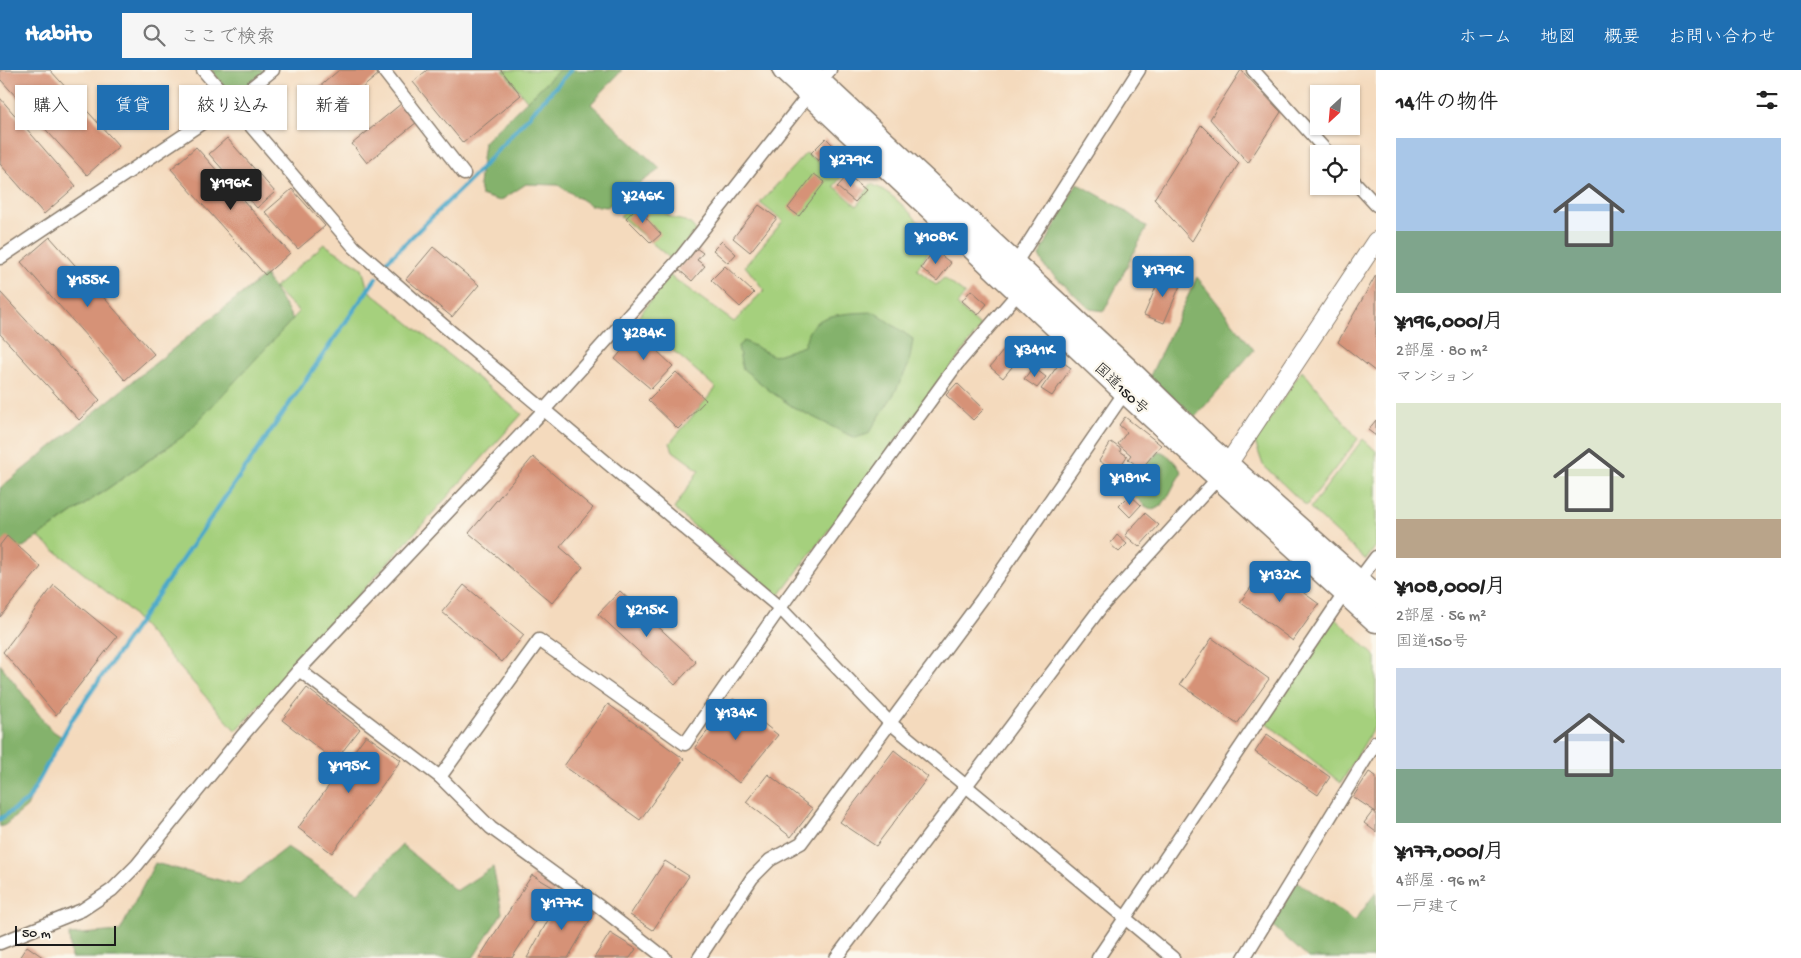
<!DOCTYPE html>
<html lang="ja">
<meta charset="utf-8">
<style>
:root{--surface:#fff;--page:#f6f6f6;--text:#222;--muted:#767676;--accent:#1f6fb2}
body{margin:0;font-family:"Gochi Hand","Klee One",sans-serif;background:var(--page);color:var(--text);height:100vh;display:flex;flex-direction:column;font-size:19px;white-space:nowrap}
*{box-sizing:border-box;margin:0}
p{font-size:16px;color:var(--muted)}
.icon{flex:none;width:28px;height:28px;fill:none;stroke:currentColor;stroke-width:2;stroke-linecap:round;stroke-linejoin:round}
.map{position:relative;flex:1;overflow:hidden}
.sheet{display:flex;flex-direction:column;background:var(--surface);width:425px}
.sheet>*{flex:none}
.banner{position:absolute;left:15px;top:15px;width:475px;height:45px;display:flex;gap:10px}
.needle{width:32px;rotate:206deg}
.tools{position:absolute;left:1310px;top:15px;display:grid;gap:10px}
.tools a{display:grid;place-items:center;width:50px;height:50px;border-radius:0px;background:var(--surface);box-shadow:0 1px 4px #0004;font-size:25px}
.scale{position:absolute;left:15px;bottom:12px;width:101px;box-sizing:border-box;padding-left:5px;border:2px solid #1c1c1c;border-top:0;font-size:14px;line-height:18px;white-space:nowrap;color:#1c1c1c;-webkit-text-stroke:4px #fbf7ec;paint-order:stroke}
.price{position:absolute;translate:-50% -42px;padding:0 11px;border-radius:5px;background:var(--accent);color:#fff;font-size:16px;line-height:32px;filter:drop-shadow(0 1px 2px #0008)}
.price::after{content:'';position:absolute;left:50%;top:30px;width:15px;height:11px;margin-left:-8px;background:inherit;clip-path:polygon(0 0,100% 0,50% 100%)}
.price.current{background:#222;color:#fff}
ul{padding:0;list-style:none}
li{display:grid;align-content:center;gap:10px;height:265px;padding:0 20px}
li span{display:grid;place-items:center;height:155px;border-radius:0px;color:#555}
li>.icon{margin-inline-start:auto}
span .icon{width:90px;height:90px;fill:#fffc;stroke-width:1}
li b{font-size:21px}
h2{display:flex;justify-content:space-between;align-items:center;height:60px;padding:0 20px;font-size:21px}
.pill{padding:0 18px;border-radius:0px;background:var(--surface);box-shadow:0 1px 4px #0004;font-size:18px;line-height:45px}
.pill.current{background:var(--accent);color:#fff}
header{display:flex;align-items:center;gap:30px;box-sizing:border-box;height:70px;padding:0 25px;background:var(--accent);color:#fff}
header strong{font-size:24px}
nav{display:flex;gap:28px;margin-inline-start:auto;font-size:18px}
.search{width:350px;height:45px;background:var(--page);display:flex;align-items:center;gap:12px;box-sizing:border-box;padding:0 18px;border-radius:0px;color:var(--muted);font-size:19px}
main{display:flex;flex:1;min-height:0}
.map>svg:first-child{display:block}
.green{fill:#a5d07d;stroke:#60764c}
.forest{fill:#84b26c;stroke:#506744}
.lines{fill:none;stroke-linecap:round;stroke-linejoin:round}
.stream{stroke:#4aa8c9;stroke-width:4.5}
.building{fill:#d69277}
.street-casing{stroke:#887b6c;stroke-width:15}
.secondary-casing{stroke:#887b6c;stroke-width:20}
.highway-casing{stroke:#887b6c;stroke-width:25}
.street{stroke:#fff;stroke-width:12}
.secondary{stroke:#fff;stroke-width:18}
.highway{stroke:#fff;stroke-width:22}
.labels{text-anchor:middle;stroke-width:4.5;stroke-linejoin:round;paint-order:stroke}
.street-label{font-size:15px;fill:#1c1c1c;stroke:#fbf7ec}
</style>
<header>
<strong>Habito</strong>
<div class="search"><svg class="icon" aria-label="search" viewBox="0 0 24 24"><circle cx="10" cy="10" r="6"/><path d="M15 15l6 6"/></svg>ここで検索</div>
<nav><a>ホーム</a><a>地図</a><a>概要</a><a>お問い合わせ</a></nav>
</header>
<main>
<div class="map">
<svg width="1376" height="888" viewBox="0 0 1376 888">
<rect width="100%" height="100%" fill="#fbf7ec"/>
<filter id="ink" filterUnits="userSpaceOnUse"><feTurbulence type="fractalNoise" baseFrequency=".02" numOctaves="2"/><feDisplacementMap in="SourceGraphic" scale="10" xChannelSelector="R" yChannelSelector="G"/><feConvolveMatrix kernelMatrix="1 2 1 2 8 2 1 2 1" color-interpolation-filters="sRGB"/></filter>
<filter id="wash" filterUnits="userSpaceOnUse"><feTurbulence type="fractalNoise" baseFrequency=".0096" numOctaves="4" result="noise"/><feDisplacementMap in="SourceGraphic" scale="20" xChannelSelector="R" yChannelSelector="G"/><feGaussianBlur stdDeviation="1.12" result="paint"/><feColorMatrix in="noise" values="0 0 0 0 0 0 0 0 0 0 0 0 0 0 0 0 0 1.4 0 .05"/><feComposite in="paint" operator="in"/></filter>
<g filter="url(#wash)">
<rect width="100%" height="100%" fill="#f4dabd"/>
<g class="green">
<polygon points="503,0 559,0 529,33"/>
<path d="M836,77L853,93L834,116L857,136L871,114C897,124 917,151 936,171L917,199L936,215L944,208L965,224L957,235L981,257L778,527L674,439L699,400L673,381L670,373L716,318L637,249L669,205L734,252L764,220L745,196L783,151L760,133L806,83L821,94Z"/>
<path d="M640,126C652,128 659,140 669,146C681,153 688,147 696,161L671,189L620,146Z"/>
<polygon points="324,174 362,198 368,220 522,344 236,661 128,539 38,467 172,374 299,242 274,218"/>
<polygon points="1302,300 1358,369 1306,436 1263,395 1255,372"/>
<polygon points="1363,369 1376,381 1376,476 1366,490 1310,438"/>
<polygon points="1331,544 1376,587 1376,654 1341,713 1264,651"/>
</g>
<g class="forest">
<polygon points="210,0 267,0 233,26"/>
<polygon points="559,0 622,0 591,34 660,99 607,137 590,135 558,115 526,114 500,131 481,125 479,115 484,72"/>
<polygon points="1077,113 1121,138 1147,157 1104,241 1090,239 1045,197 1039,186"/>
<polygon points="265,205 293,249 185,365 0,493 0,418"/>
<polygon points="1197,207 1254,280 1195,347 1149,308"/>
<path d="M874,242L913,269L909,294L894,324L868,364L855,368L793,337L770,321L742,298L738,276L744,271L774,286L804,276C806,271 807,263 811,258C821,242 858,243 874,242Z"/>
<path d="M1159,381C1168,383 1178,395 1182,403C1171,415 1169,435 1153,440L1145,436L1128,421V416Z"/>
<polygon points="0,594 50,659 62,667 43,701 27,737 5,755 0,757"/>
<polygon points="402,775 456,821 493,797 502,843 473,888 71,888 69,865 120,861 155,793 238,815 287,777 358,823"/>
<polygon points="1297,812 1355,851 1376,822 1376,888 1308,888 1272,855"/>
</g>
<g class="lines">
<g class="stream">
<polyline points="385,193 472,108 571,0"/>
<polyline points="0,749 28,730 71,651 376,208"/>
</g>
</g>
<g id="blocks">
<g class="building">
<polygon points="0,0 50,0 119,76 87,105 0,9"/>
<polygon points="339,0 377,0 380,3 330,45 311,24"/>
<polygon points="427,0 501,0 521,25 463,73 413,12"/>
<polygon points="1241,0 1281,42 1248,93 1210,49"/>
<polygon points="0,28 76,116 44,144 0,94"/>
<polygon points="402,33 417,52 367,93 352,74"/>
<polygon points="1201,55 1239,93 1192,171 1154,129"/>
<polygon points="227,68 275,122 257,138 209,84"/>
<polygon points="826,68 833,75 818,91 811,83"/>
<polygon points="196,77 290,183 265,205 171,99"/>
<polygon points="814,104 825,112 799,146 788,138"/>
<polygon points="848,105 866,120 855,132 837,117"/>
<polygon points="656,117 665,126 656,136 647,127"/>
<polygon points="292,119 325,156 298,179 265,142"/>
<polygon points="759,135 777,148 750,182 733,168"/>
<polygon points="638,136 648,145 646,148 661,164 651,173 626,148"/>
<polygon points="50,167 154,284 125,310 21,192"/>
<polygon points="722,171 736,184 728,193 713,180"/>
<polygon points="433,177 479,215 452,247 406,209"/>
<polygon points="696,178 703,183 697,190 705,196 692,211 678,199"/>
<polygon points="934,180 951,193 937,211 921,198"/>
<polygon points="725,196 754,223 740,237 711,210"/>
<polygon points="1162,203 1182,211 1164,253 1144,245"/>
<polygon points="1376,205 1376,302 1338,272"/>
<polygon points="971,220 987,234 978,245 962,231"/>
<polygon points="0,222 100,330 79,350 0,264"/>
<polygon points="637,262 673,296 651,319 615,289"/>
<polygon points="1007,276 1020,287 1003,308 990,297"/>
<polygon points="1061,291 1071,298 1052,326 1041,319"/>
<polygon points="1033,297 1046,307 1037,318 1024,309"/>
<polygon points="676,302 706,330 678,359 648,330"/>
<polygon points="957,313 984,339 973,350 946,325"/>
<polygon points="1125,347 1161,375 1138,403 1132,398 1135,394 1128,389 1131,385 1118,374 1127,362 1119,355"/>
<polygon points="1376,350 1376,366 1368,360"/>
<polygon points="1111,372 1121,379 1120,381 1127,386 1117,402 1099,391"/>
<polygon points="533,387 593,438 560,477 583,497 552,533 469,463"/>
<polygon points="1130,425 1141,435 1130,447 1119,436"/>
<polygon points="1145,443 1159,455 1139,477 1125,465"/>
<polygon points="1117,465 1127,474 1119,482 1110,474"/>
<polygon points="7,466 41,497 0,547 0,475"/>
<polygon points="1267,496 1319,534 1293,571 1240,532"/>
<polygon points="54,515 117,567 56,645 3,582"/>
<polygon points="464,515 524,565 502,592 442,542"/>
<polygon points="620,521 696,592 675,615 598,544"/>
<polygon points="1212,568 1269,609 1237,654 1180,614"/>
<polygon points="307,618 360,659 335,691 282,650"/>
<polygon points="733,629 778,665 739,713 695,677"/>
<polygon points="608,634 684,689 640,750 564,696"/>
<polygon points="1267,664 1330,707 1318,725 1255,682"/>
<polygon points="366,665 401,690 332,783 298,758"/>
<polygon points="894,680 928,707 876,776 840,752"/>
<polygon points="1369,702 1376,706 1376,742 1353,727"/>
<polygon points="768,704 813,739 791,767 746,732"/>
<polygon points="1373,741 1376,743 1376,762 1364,753"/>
<polygon points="665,791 689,806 653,860 630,845"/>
<polygon points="532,805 556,819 512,888 479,888"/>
<polygon points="562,825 594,843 568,888 527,888"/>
<polygon points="610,863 636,879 630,888 594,888"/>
<polygon points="27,876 44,888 19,888"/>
</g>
</g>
</g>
<g filter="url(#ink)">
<use href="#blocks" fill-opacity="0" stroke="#887b6c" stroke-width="1"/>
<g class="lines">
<defs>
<g id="street">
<polyline points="203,0 354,177 443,255 780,538 889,652 1173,888"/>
<polyline points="383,0 464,104"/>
<polyline points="1253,0 1329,84"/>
<polyline points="820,12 830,0"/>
<polyline points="1351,108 1376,135"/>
<polyline points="0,188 232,33 273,0"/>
<polyline points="1015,194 1139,0"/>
<polyline points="1358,511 1376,487"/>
<polyline points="299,600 440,707 491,758 596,834 665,888"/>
<polyline points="440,707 539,570 685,674 780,538 957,294 1019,222"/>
<polyline points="0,873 82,840 112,820 137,795 242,666 299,600 544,340 682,186 809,24"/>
<polyline points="699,888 752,808 770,790 801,773 982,529 1125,322"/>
<polyline points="836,888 1102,536 1218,408"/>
<polyline points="1098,888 1344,524"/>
<polyline points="1244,888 1376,672"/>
</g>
<polyline id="secondary" points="1222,403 1376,171"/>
<g id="highway">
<polyline points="784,0 1125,322 1376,551"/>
<polyline points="807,0 1136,307 1209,378 1376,527"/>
</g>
</defs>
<use href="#street" class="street-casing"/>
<use href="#secondary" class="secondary-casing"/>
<use href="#highway" class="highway-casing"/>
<use href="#street" class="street"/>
<use href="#secondary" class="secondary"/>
<use href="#highway" class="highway"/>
</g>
</g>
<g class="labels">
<g class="street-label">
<text transform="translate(1122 318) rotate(43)" y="5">国道150号</text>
</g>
</g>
</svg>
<div class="tools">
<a><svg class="needle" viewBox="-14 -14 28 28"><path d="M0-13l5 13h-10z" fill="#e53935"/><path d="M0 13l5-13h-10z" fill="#767676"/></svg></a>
<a><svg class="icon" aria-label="locate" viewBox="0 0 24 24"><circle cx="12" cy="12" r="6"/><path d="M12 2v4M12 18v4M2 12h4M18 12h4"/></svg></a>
</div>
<div class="scale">50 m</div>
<b class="price" style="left:851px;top:118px">¥279K</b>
<b class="price current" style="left:231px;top:141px">¥196K</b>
<b class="price" style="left:643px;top:154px">¥246K</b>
<b class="price" style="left:936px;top:195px">¥108K</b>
<b class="price" style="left:1163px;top:228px">¥179K</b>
<b class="price" style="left:88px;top:238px">¥155K</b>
<b class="price" style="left:644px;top:291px">¥284K</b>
<b class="price" style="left:1035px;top:308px">¥341K</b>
<b class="price" style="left:1130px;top:436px">¥181K</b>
<b class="price" style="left:1280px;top:533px">¥132K</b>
<b class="price" style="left:647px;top:568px">¥215K</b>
<b class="price" style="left:736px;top:671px">¥134K</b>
<b class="price" style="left:349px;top:724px">¥195K</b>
<b class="price" style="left:562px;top:861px">¥177K</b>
<div class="banner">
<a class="pill">購入</a>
<a class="pill current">賃貸</a>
<a class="pill">絞り込み</a>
<a class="pill">新着</a>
</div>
</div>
<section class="sheet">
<h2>14件の物件<svg class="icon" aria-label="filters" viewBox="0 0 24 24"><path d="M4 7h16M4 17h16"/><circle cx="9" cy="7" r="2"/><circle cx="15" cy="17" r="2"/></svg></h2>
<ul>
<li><span style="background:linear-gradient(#a9c7e8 60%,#7fa58c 0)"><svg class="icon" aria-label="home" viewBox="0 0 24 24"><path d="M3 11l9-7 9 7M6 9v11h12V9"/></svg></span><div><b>¥196,000/月</b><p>2部屋 · 80 m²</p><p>マンション</p></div></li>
<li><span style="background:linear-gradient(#dfe7d0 75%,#b9a48a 0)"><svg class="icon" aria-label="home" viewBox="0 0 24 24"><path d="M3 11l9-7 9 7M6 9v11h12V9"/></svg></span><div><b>¥108,000/月</b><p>2部屋 · 56 m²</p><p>国道150号</p></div></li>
<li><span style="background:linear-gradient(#c9d6e8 65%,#7fa58c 0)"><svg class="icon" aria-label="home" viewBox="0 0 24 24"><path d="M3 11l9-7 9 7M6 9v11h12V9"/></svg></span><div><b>¥177,000/月</b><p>4部屋 · 96 m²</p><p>一戸建て</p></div></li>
</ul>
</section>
</main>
